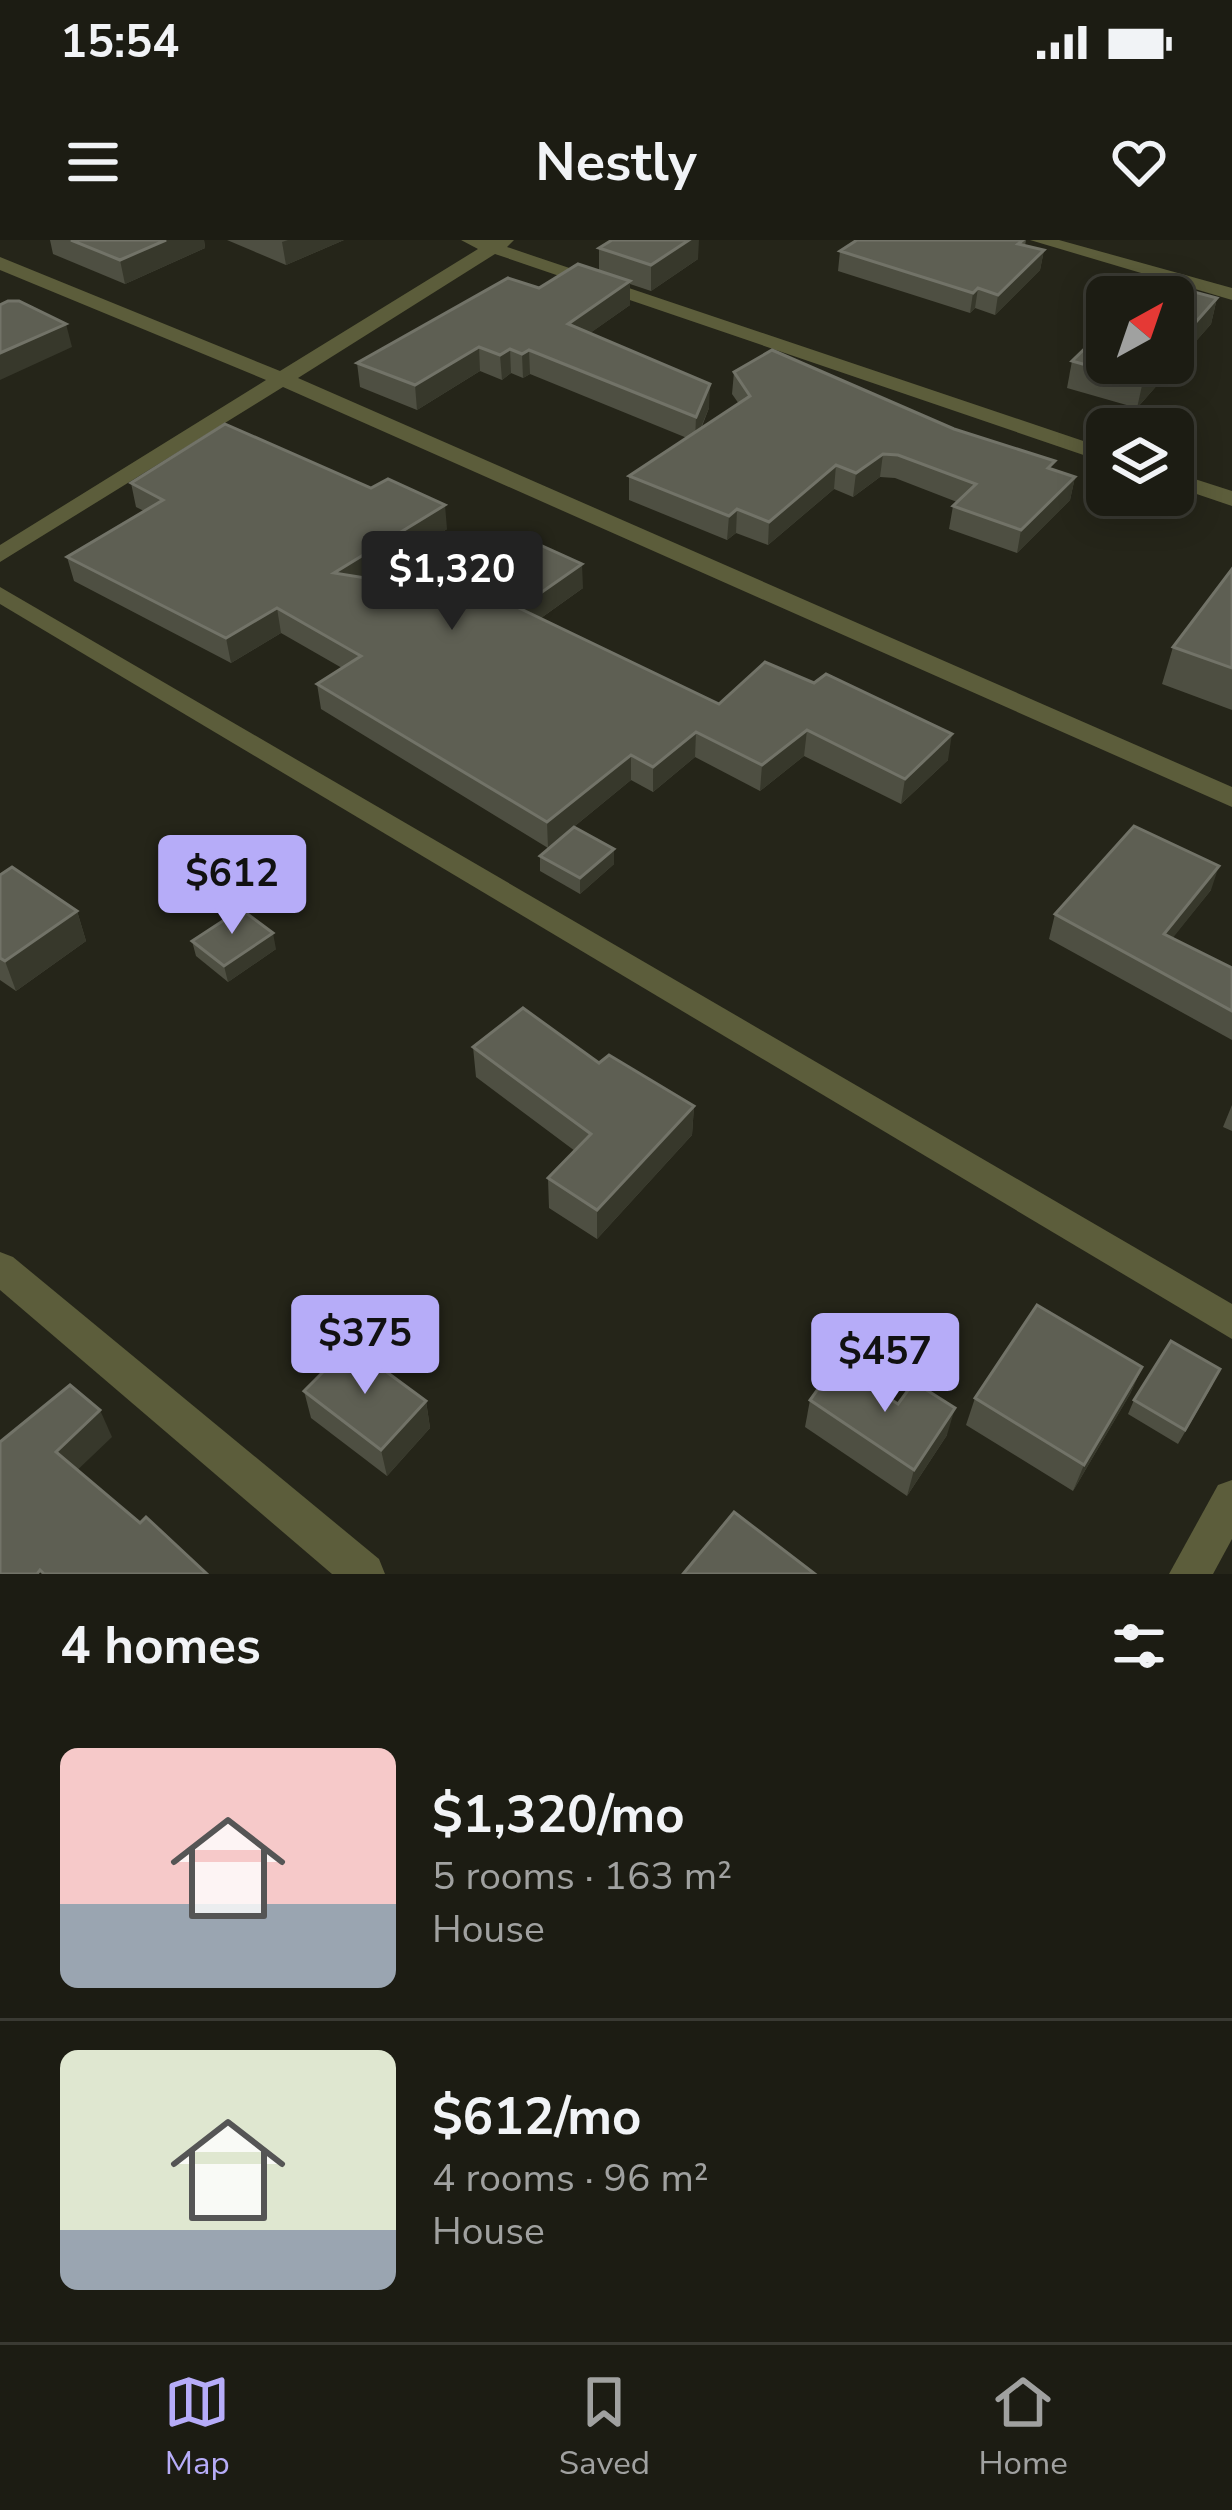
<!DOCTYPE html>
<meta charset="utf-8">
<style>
:root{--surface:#1c1c13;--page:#25251c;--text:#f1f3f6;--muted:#a0a1a0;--line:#3a3a33;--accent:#b6acf8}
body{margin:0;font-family:"Nunito Sans",sans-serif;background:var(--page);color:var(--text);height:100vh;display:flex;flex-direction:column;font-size:45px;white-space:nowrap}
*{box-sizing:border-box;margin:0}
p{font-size:39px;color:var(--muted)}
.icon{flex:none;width:66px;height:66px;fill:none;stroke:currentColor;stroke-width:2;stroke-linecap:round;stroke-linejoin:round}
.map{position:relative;height:1334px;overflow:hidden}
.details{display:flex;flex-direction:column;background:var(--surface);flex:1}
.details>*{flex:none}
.needle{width:78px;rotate:40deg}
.tools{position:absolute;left:1086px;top:36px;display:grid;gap:24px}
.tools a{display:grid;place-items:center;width:108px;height:108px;border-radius:18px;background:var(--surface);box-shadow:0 6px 30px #0003,0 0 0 3px var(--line);font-size:60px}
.price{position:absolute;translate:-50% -102px;padding:0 27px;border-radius:12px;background:var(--accent);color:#111;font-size:39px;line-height:78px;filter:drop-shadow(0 3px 6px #0008)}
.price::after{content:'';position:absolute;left:50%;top:72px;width:36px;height:27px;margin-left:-18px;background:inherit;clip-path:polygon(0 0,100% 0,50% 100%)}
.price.selected{background:#222;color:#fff}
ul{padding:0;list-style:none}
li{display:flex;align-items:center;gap:36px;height:300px;padding:0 60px}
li+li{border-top:3px solid var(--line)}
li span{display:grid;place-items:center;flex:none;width:336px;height:240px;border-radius:18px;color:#555}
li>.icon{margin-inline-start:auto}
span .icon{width:144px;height:144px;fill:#fffc;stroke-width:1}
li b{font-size:51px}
h2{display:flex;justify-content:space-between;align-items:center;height:144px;padding:0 60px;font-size:51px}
.status{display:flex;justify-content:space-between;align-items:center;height:84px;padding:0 60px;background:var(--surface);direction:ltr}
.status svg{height:33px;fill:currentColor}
header{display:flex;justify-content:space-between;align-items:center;height:156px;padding:0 60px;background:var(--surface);font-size:54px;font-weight:700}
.tabs{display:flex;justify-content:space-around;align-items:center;height:168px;border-top:3px solid var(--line);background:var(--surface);font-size:33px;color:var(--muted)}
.tabs a{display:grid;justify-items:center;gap:6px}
.tabs .selected{color:var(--accent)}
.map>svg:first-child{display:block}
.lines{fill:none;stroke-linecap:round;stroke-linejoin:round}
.minor{fill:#5c5d3b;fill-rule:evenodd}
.wall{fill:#4e4f42}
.shaded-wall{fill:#37382b}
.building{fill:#5e5f53;stroke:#727368;stroke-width:3}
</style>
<div class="status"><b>15:54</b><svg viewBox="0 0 49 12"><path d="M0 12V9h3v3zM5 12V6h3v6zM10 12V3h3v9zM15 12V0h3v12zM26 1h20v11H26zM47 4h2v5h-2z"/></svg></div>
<header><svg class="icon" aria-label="menu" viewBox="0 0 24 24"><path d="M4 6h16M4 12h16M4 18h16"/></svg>Nestly<svg class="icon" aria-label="heart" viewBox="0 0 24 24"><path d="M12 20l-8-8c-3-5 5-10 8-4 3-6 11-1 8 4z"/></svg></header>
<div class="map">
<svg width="1232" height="1334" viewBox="0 0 1232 1334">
<rect width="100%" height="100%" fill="#252519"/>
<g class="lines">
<g class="minor">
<polygon points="461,0 514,0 507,7 1107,209 1107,223 495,14 298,138 1232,547 1232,567 283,147 0,322 0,305 266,140 0,30 0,17 280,131 478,9"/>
<polygon points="1030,0 1059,0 1232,48 1232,60"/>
<polygon points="1173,232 1232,251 1232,266 1173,246"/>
<polygon points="0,347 1232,1064 1232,1099 0,364"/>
<polygon points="0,1012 13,1017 379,1319 385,1334 332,1334 0,1050"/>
<polygon points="1232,1240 1232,1299 1213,1334 1169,1334 1218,1245"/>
</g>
</g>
<g class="wall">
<polygon points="50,0 204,0 205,8 125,44 53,14"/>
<polygon points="227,0 344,0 286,25"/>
<polygon points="1026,0 1025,6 1044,10 1040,30 995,75 975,68 970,73 838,31 840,11"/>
<polygon points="599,8 698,19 651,51 630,44 630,65 590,93 709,168 701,189 739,164 732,154 734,132 954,189 1053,230 1075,237 1070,260 1017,313 949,289 953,266 957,262 895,238 880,237 853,257 834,249 768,305 736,293 727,300 629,260 629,236 687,198 530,134 523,138 511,133 502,140 480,131 417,170 360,147 357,123 539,48 599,31"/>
<polygon points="1217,58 1211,84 1137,168 1067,148 1072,121"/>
<polygon points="131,243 447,289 368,339 453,352 583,348 541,378 719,464 948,520 901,564 804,516 760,551 695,517 653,552 631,540 548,608 321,469 317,444 342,428 281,393 231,423 74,341 67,317 144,271 136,267"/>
<polygon points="1232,329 1232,470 1162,444 1173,407"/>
<polygon points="540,616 614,624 580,654 540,631"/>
<polygon points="0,635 77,671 86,701 16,751 0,740"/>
<polygon points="1211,650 1172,698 1232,728 1232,800 1049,699 1055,674"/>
<polygon points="192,701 276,709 228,742 196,716"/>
<polygon points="473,807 599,823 694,866 692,895 597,999 549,968 548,938 575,911 476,837"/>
<polygon points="1232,865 1232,891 1223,887"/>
<polygon points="1142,1127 1130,1154 1073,1251 966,1185 975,1158"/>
<polygon points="1213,1144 1178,1204 1128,1174 1134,1160"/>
<polygon points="304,1151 426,1161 430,1188 387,1236 311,1178"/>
<polygon points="810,1160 947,1195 907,1256 805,1187"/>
</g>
<g class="shaded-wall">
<polygon points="166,0 204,0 205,8 125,44 120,20"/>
<polygon points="288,0 344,0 286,25 282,2"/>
<polygon points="689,0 699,0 698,19 651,51 651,25"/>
<polygon points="1044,10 1040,30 995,75 998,55"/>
<polygon points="630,41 630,65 569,108 568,84"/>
<polygon points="978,48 975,68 970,73 973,53"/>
<polygon points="1217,58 1211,84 1137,168 1143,141 1159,123 1173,123 1173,108"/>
<polygon points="66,84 72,107 0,140 0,113"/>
<polygon points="479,107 480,131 417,170 415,145"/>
<polygon points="510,109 511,133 502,140 500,115"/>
<polygon points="529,110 530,134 523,138 522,114"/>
<polygon points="710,144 709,168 695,201 696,177"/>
<polygon points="883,214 880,237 853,257 856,233"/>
<polygon points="836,225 834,249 768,305 769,282"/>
<polygon points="1075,237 1070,260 1017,313 1021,290"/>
<polygon points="445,265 447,289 338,358 334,333"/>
<polygon points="737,269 736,293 727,300 729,276"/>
<polygon points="582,324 583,348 520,393 519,368"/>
<polygon points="277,368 281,393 231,423 226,398"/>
<polygon points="807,490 804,516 760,551 762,525"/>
<polygon points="696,492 695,517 653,552 653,527"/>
<polygon points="952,494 948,520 901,564 905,539"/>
<polygon points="631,515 631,540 548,608 547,582"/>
<polygon points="614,609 614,624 580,654 580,638"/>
<polygon points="1219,626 1211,650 1156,719 1164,694"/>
<polygon points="77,671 86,701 16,751 5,721"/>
<polygon points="273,693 276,709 228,742 224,726"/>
<polygon points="694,866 692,895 597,999 597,970"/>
<polygon points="1142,1127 1130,1154 1073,1251 1084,1225"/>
<polygon points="426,1161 430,1188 387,1236 381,1210"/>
<polygon points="955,1168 947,1195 907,1256 914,1230"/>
<polygon points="100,1170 112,1197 69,1238 56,1212"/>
</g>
<g class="building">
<polygon points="71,0 166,0 120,20"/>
<polygon points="612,0 689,0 651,25 599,8"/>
<polygon points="857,0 1023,0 1018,4 1044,10 998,55 978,48 973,53 840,11"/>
<polygon points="578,24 630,41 568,84 710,144 696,177 529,110 522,114 510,109 500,115 479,107 415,145 357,123 508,38 539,48"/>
<polygon points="1153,41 1217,58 1173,108 1173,57 1137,57"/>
<polygon points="8,61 19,61 66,84 0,113 0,65"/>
<polygon points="1107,87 1107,123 1159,123 1143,141 1072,121"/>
<polygon points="772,110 954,189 1055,221 1048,228 1075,237 1021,290 953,266 976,244 898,215 883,214 856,233 836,225 769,282 737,269 729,276 629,236 750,156 734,132"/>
<polygon points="225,184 371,248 388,239 445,265 334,333 453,352 531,301 582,324 519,368 719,464 765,422 814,443 826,434 952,494 905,539 807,490 762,525 696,492 653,527 631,515 547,582 317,444 361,416 277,368 226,398 67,317 163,260 131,243"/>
<polygon points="1232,329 1232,428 1173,407"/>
<polygon points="1134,586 1219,626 1164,694 1232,728 1232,771 1055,674"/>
<polygon points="574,587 614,609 580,638 540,616"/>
<polygon points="12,627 77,671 5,721 0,718 0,635"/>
<polygon points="241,669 273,693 224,726 192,701"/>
<polygon points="523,768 599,823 609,815 694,866 597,970 548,938 591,894 473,807"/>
<polygon points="1037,1065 1142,1127 1084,1225 975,1158"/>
<polygon points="1171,1101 1220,1129 1185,1190 1134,1160"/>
<polygon points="350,1105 426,1161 381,1210 304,1151"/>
<polygon points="836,1124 898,1164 914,1142 955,1168 914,1230 810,1160"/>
<polygon points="70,1145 100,1170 56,1212 140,1283 146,1277 207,1334 44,1334 40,1330 37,1334 0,1334 0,1202"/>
<polygon points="734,1272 815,1334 683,1334"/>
</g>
</svg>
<div class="tools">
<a><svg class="needle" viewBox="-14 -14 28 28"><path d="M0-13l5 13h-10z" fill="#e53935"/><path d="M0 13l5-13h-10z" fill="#a0a1a0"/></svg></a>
<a><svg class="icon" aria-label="layers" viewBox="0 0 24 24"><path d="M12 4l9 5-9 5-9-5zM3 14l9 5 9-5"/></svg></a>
</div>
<b class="price selected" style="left:452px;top:393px">$1,320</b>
<b class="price" style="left:232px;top:697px">$612</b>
<b class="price" style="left:365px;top:1157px">$375</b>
<b class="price" style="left:885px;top:1175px">$457</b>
</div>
<section class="details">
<h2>4 homes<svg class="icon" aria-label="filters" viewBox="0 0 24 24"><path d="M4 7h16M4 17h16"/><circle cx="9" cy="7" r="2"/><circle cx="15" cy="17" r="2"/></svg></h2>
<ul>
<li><span style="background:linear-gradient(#f6c9c9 65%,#9aa5b1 0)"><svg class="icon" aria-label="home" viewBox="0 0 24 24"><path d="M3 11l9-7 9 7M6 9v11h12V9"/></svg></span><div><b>$1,320/mo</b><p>5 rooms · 163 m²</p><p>House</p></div></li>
<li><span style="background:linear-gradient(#dfe7d0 75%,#9aa5b1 0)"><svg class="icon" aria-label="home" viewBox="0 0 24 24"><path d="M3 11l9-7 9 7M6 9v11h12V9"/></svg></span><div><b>$612/mo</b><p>4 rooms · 96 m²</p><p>House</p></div></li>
</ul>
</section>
<nav class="tabs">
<a class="selected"><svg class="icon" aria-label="map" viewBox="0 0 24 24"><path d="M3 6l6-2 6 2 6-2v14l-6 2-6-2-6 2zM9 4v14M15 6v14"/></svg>Map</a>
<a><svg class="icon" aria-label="saved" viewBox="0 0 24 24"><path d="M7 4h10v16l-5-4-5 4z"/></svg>Saved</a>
<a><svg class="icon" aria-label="home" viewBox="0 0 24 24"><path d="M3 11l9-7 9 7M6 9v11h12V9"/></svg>Home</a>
</nav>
